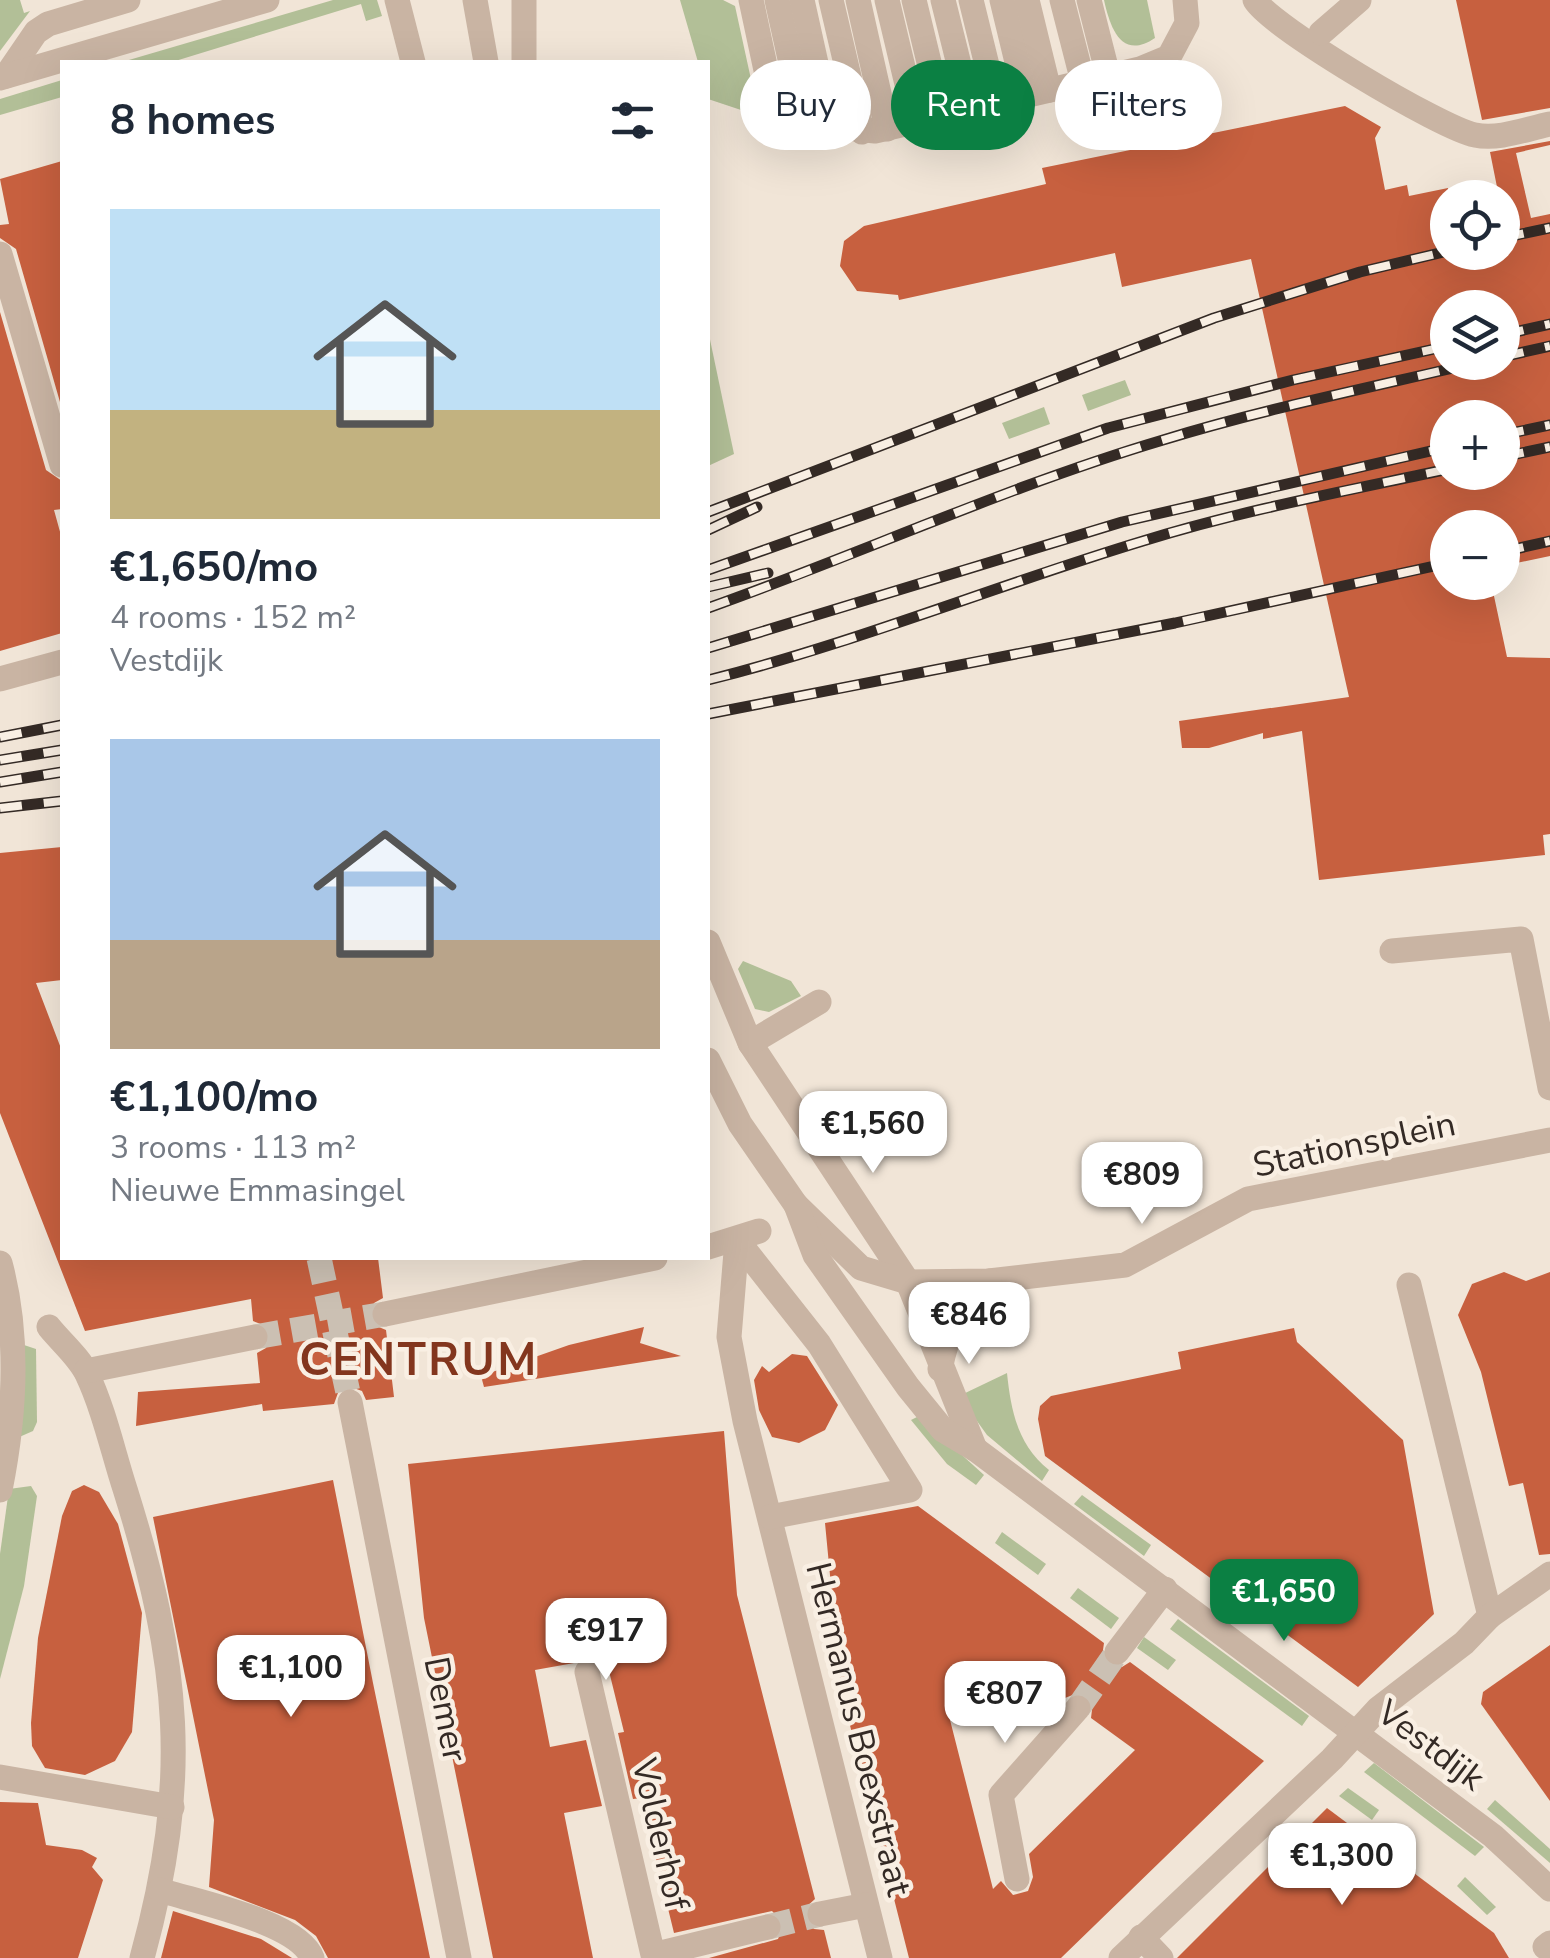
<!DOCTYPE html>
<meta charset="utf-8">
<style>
:root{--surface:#fff;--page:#f2f2f3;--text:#1f2937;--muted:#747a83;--accent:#0b8043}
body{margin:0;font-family:"Nunito Sans",sans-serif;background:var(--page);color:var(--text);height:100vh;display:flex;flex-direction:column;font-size:38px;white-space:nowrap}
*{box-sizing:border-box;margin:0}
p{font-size:32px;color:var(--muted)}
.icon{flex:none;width:55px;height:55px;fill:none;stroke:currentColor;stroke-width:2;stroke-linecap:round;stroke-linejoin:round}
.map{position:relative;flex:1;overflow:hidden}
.details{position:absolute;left:60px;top:60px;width:650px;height:1200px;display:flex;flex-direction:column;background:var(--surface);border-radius:0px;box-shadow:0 10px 40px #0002}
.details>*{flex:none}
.banner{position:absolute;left:740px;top:60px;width:660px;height:90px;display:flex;gap:20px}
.buttons{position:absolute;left:1430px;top:180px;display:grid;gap:20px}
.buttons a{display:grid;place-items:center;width:90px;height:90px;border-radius:50%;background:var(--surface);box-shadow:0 10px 40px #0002;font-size:50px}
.price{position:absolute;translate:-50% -85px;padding:0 22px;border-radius:20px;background:#fff;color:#222;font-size:32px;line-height:65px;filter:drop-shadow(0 2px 5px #0008)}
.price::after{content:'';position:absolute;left:50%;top:60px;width:30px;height:22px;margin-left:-15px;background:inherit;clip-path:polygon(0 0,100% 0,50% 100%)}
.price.current{background:var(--accent);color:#fff}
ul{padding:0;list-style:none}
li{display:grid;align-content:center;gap:20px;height:530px;padding:0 50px}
li span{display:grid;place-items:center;height:310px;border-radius:0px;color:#555}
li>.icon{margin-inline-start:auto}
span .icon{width:180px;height:180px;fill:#fffc;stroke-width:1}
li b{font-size:42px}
h2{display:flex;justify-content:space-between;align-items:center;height:120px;padding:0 50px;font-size:42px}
.chip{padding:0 35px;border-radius:45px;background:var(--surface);box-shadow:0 10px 40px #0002;font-size:35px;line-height:90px}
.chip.current{background:var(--accent);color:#fff}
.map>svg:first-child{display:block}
.green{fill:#b2bf97}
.building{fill:#c7603f;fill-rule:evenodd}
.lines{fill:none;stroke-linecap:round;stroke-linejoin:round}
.minor-tunnel{stroke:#cbc0b3;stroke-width:25;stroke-dasharray:25 12;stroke-linecap:butt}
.minor{stroke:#c9b4a3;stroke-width:25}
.rail-casing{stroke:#342a25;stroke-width:11}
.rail{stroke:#f9efe3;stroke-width:8;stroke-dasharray:22;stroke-linecap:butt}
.labels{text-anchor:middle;stroke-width:9;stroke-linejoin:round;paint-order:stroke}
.street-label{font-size:35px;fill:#342a25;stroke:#f9efe3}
.district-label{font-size:45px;font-weight:bold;letter-spacing:2.5px;fill:#83361e;stroke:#f9efe3}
</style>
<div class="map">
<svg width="1550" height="1958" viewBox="0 0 1550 1958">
<rect width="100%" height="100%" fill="#f1e5d7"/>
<g class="green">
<polygon points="0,0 20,0 24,13 30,11 0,51"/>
<polygon points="333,0 377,0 382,16 366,21 361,4 172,62 122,62"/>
<polygon points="680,0 723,0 735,6 759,116 708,99 708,62 698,62"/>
<path d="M1104,0H1147L1155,38C1121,61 1110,27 1104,0Z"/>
<polygon points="62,80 62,97 0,115 0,99"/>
<polygon points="708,330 734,454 708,466"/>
<polygon points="1125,380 1131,395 1088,411 1082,395"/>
<polygon points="1044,407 1050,424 1009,439 1002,423"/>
<polygon points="743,961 791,981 801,996 769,1012 755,1009 738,969"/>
<polygon points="24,1345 36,1349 37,1422 33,1431 17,1438"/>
<path d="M1007,1373C1011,1411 1018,1446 1049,1470L1042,1481L987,1435L959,1396Z"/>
<polygon points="919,1416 984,1475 976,1485 947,1464 911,1420"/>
<polygon points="31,1486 37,1496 24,1586 0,1679 0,1554 9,1489"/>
<polygon points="1082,1495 1151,1545 1144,1556 1074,1504"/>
<polygon points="1002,1532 1046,1564 1038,1575 995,1543"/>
<polygon points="1078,1588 1119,1618 1111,1629 1070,1598"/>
<polygon points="1178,1619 1309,1716 1302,1726 1170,1629"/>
<polygon points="1144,1637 1176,1660 1168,1670 1137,1648"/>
<polygon points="1374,1763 1484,1847 1475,1856 1364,1772"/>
<polygon points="1348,1788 1379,1810 1372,1820 1339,1796"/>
<polygon points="1495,1800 1550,1849 1550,1863 1487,1809"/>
<polygon points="1465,1877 1496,1907 1487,1915 1457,1886"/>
</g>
<g class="building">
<polygon points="1456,0 1550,0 1550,108 1482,120"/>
<path d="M1345,106L1381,127L1375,138L1385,190L1407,185L1409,196L1448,188V252H1502V191L1498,192L1490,152L1550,141V145L1516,153L1531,218L1550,214V556L1502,566V528H1448V582H1491L1507,657L1550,658V834L1543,835L1545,855L1319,880L1302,731L1263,739V733L1209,748H1182L1179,721L1349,697L1251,259L1122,287L1115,253L899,300L898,295L857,291L840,266L844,241L864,226L1046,184L1042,168ZM1448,308H1502V362H1448ZM1448,418H1502V472H1448Z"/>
<polygon points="62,161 62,409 16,249 0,238 0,225 9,224 0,179"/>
<polygon points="0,312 46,470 62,481 62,509 54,510 62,539 62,633 0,651"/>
<polygon points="62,847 62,980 36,983 62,1051 62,1258 378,1258 383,1298 374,1303 369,1316 374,1325 386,1330 394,1397 366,1400 362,1391 348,1386 339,1390 334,1404 263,1411 262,1404 136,1426 138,1392 260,1383 257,1353 266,1348 271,1335 266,1326 253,1321 251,1299 85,1331 0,1113 0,853"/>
<polygon points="1504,1272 1526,1281 1550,1272 1550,1554 1539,1555 1523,1483 1509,1486 1481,1372 1458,1315 1472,1284"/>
<polygon points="644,1327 640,1343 681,1356 484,1387 481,1376 569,1345"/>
<polygon points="1294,1328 1297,1342 1403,1440 1434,1614 1358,1687 1045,1456 1038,1419 1040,1406 1051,1396 1181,1369 1178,1352"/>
<polygon points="792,1354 807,1356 838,1405 825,1430 799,1443 772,1437 759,1410 754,1380 762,1366 769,1372"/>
<polygon points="724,1431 737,1595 815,1899 805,1908 804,1918 814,1929 824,1930 831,1958 709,1958 778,1939 784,1924 772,1911 674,1933 641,1798 633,1799 618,1733 624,1732 607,1663 584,1656 574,1663 535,1670 550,1747 586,1740 602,1806 564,1813 593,1958 493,1958 424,1618 408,1464"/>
<polygon points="333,1480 373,1683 430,1958 328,1958 316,1936 295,1920 209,1887 214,1820 153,1517"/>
<polygon points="84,1485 99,1492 118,1524 142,1613 132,1732 115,1761 85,1775 45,1768 32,1746 31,1723 38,1638 62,1516 72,1491"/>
<path d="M918,1506L1104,1643L1102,1657L1108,1665L1122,1667L1130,1662L1264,1761L1061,1958H909L841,1690L825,1523ZM1080,1692L1093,1702L1091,1718L1135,1750L1029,1854L1033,1877L1028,1891L1013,1895L1001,1881L993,1889L948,1712L1060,1694L1065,1698Z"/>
<polygon points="1550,1645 1550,1801 1481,1704 1483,1692"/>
<polygon points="0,1802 38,1803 46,1845 82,1850 97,1858 92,1867 103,1880 78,1958 0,1958"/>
<polygon points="1327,1808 1494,1933 1509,1958 1177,1958"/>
<polygon points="173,1911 261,1939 292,1958 161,1958"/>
</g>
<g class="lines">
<g class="minor-tunnel">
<polyline points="319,1258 350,1402"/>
<polyline points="255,1337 385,1314"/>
<polyline points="1078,1708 1117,1652"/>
<polyline points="768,1927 820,1914"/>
</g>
<g class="minor">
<polyline points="397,0 413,62"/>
<polyline points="475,0 486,62"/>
<polyline points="751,0 773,103 847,128 875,131 1140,69 1169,57 1187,23 1185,0"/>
<polyline points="777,0 802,113"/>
<polyline points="802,0 829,122"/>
<polyline points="831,0 862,132"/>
<polyline points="858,0 887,129"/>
<polyline points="887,0 916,122"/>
<polyline points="914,0 942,116"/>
<polyline points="943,0 970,109"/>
<polyline points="971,0 996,102"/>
<polyline points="1002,0 1025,95"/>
<polyline points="1027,0 1049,90"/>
<polyline points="1062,0 1083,82"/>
<polyline points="1089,0 1108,75"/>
<path d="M1255,0C1271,27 1442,129 1475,135C1499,140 1526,129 1550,124"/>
<polyline points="1321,33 1359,0"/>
<polyline points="524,62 524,0"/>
<polyline points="6,76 36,32 48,24 128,0"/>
<polyline points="0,78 267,0"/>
<polyline points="0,254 62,465"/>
<polyline points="0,679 62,662"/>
<polyline points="708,942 750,1043 908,1282 975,1449"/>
<polyline points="1392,951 1521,939 1550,1088"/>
<polyline points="750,1043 819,1002"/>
<polyline points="708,1060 740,1124 796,1205 861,1268 908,1282 989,1281 1125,1265 1248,1199 1550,1140"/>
<polyline points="796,1205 815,1255 908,1387 943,1430 975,1449 1493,1836 1550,1889"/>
<polyline points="737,1240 729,1337 745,1421 880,1958"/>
<polyline points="737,1240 819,1344 910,1490 770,1517"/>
<polyline points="708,1247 759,1231"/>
<path d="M0,1263C20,1337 15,1415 0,1490"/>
<polyline points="1409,1285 1490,1616"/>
<polyline points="385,1314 655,1258"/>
<path d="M49,1327C61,1342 79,1357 87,1374C104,1410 113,1452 125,1489C180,1664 191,1780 142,1958"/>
<path d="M940,1369C948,1330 959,1309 989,1281"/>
<polyline points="86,1371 255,1337"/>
<polyline points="350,1402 459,1958"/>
<polyline points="1117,1652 1165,1589"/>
<polyline points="587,1672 653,1955 768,1927"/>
<polyline points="0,1777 172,1807"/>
<polyline points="1017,1879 1001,1795 1078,1708"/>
<path d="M160,1890C196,1902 299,1922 312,1958"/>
<polyline points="820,1914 866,1905"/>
<polyline points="1141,1937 1161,1958"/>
<polyline points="1545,1947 1550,1943"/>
<polyline points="1121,1958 1332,1759 1378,1709 1464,1643 1490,1616 1550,1574"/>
</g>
<defs>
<g id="rail">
<polyline points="1502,238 1550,228"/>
<polyline points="1502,335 1550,324"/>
<polyline points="1502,357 1550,346"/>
<polyline points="1502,435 1550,425"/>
<polyline points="1502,457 1550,447"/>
<polyline points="708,512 1214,318 1360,272 1448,251"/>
<polyline points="708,530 757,507"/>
<polyline points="1502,552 1550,541"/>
<polyline points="708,570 1108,428 1293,380 1448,346"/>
<polyline points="708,587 768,573"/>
<path d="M708,608C860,554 1008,486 1163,440C1267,408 1373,387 1479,362"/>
<polyline points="708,648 1122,522 1448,447"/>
<path d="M708,680C856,643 997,585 1143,541C1243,510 1346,491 1448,469"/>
<polyline points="708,714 1175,623 1448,563"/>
<polyline points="0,737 62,725"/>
<polyline points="0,760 62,750"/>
<polyline points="0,782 62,772"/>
<polyline points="0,808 62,801"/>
</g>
</defs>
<use href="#rail" class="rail-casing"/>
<use href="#rail" class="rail"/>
</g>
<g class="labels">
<g class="street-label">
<text transform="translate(1354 1144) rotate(-12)" y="12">Stationsplein</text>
<text transform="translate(446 1709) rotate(79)" y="12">Demer</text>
<text transform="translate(859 1729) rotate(76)" y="12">Hermanus Boexstraat</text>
<text transform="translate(1431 1745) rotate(37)" y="12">Vestdijk</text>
<text transform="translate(661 1834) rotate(77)" y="12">Volderhof</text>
</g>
<g class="district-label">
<text x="419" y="1375">CENTRUM</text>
</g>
</g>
</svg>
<div class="buttons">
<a><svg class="icon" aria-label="locate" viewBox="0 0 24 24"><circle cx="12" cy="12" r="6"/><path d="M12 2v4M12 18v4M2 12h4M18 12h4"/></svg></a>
<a><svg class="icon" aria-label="layers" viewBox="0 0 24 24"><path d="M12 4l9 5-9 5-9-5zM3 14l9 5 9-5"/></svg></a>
<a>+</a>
<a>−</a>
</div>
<b class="price" style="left:873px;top:1176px">€1,560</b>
<b class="price" style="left:1142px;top:1227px">€809</b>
<b class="price" style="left:969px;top:1367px">€846</b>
<b class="price current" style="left:1284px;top:1644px">€1,650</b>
<b class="price" style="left:606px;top:1683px">€917</b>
<b class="price" style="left:291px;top:1720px">€1,100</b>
<b class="price" style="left:1005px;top:1746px">€807</b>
<b class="price" style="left:1342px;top:1908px">€1,300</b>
<div class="banner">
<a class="chip">Buy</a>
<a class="chip current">Rent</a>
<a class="chip">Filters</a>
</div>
<section class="details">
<h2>8 homes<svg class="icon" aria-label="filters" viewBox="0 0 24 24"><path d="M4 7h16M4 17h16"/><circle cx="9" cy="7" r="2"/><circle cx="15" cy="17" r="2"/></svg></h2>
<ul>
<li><span style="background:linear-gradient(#bfe0f5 65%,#c2b280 0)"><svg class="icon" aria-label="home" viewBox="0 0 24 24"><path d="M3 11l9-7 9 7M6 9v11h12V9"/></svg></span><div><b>€1,650/mo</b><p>4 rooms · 152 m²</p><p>Vestdijk</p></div></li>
<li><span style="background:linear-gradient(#a9c7e8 65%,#b9a48a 0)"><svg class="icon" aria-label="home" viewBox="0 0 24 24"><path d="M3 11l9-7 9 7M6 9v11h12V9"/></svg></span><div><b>€1,100/mo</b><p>3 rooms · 113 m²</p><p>Nieuwe Emmasingel</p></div></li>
</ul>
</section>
</div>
